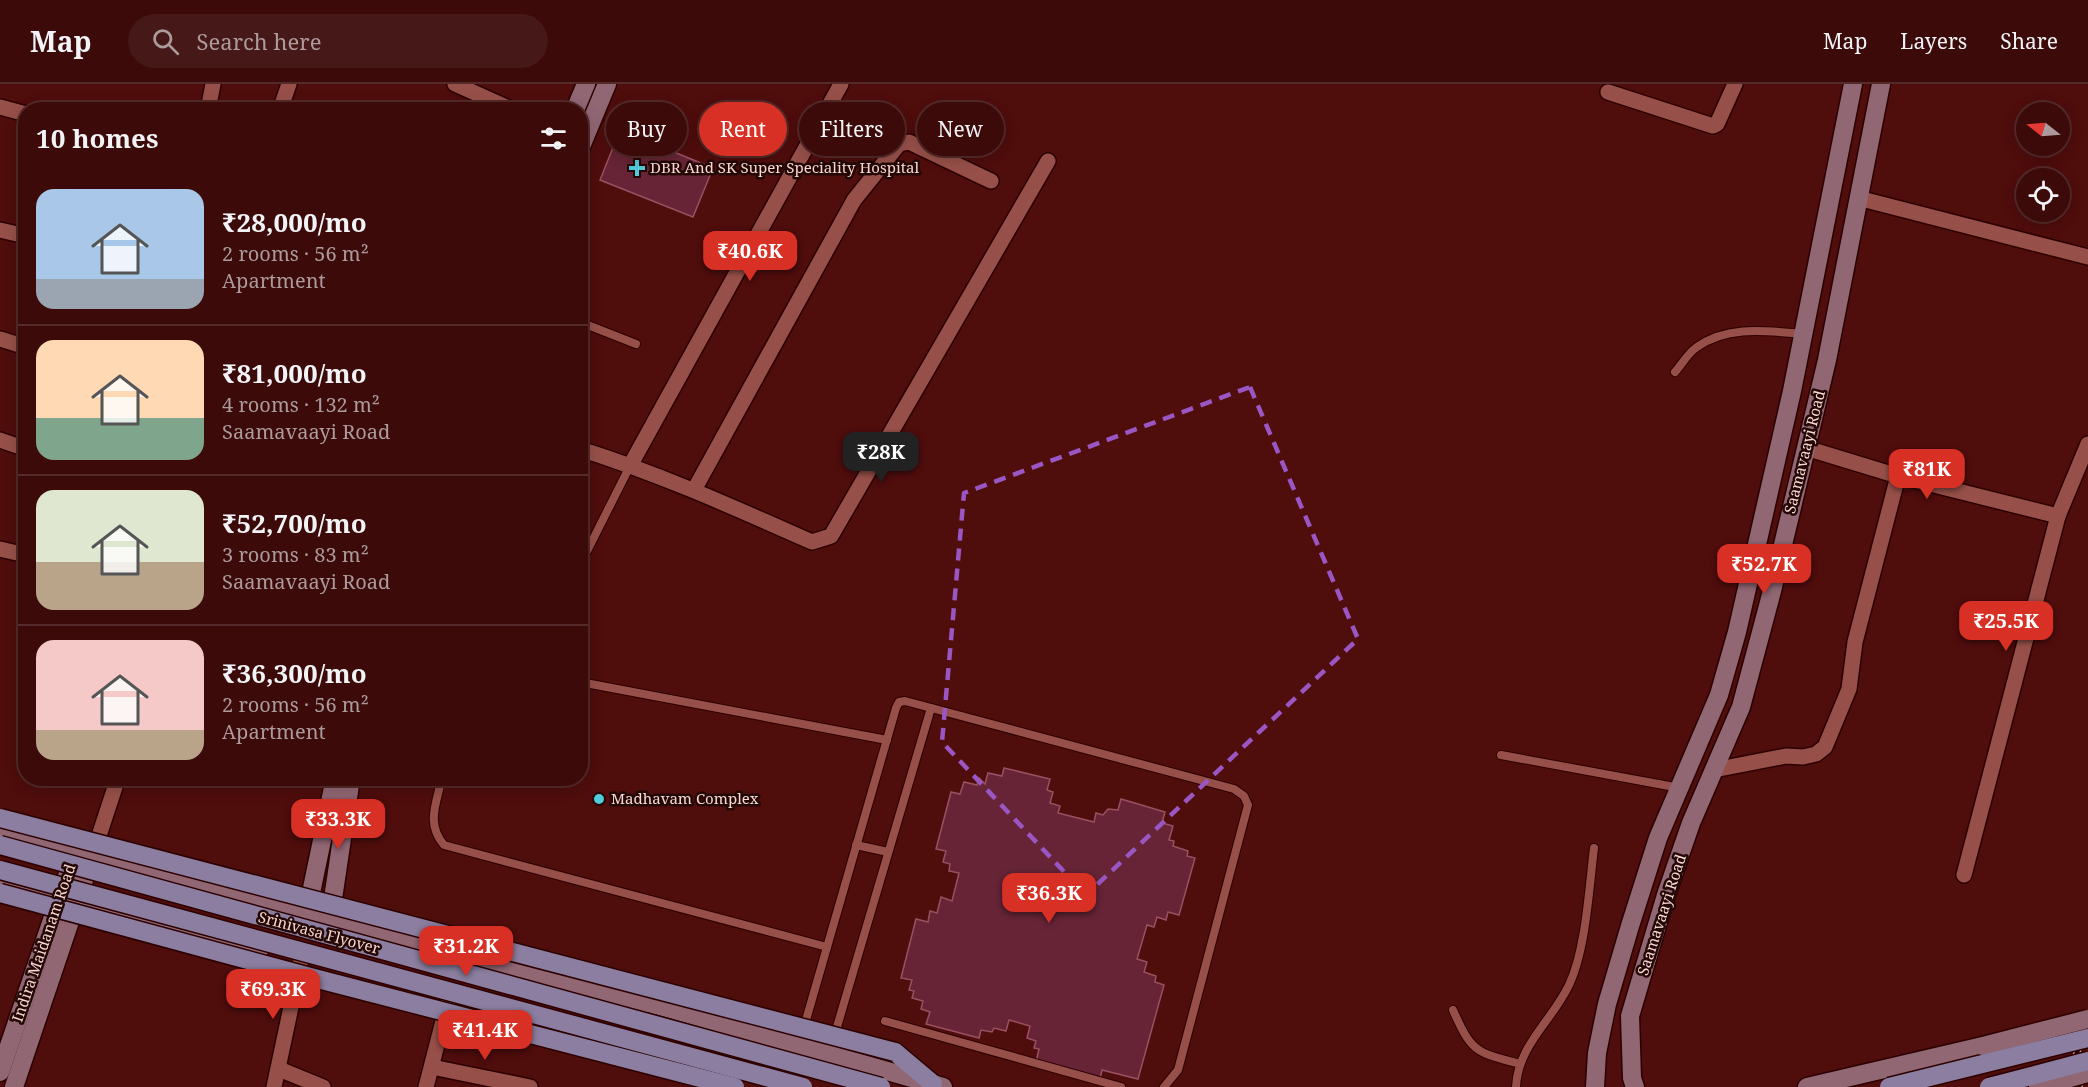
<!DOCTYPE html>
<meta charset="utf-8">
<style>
:root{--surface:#3b0a09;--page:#461817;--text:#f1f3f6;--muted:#ac9a9c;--line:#542b2a;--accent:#d93025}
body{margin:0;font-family:"Noto Serif",serif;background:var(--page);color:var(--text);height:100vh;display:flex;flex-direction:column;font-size:22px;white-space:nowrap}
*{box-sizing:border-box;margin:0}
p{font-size:20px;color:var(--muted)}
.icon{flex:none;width:33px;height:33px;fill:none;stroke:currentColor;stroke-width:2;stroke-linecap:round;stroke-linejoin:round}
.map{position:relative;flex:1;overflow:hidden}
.details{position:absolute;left:18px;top:18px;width:570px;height:684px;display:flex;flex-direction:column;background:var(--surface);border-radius:24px;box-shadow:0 3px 15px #0003,0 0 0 2px var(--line)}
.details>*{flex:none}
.guide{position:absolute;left:606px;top:18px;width:570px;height:54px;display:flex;gap:12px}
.needle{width:39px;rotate:287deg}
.fabs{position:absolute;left:2016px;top:18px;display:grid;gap:12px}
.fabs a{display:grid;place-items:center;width:54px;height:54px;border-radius:50%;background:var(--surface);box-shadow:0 3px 15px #0003,0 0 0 2px var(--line);font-size:30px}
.price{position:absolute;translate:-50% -51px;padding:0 14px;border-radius:12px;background:var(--accent);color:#fff;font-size:20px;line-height:39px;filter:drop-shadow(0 2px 3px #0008)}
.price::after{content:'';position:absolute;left:50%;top:36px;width:18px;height:14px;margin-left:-9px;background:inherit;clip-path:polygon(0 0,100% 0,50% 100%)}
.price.active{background:#222;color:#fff}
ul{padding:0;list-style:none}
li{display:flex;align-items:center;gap:18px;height:150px;padding:0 18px}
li+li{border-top:2px solid var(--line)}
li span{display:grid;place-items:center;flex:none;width:168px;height:120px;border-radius:18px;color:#555}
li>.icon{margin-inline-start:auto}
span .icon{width:72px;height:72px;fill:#fffc;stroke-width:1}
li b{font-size:26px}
h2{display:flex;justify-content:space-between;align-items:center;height:72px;padding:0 18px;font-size:26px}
.tag{padding:0 21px;border-radius:27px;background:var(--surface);box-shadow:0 3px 15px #0003,0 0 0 2px var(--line);font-size:21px;line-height:54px}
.tag.active{background:var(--accent);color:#fff}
header{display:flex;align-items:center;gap:36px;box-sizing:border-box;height:84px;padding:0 30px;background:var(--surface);border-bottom:2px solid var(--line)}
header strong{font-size:28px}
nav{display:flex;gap:33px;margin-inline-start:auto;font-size:21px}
.search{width:420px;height:54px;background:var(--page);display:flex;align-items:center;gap:15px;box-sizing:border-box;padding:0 21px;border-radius:33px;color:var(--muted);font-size:22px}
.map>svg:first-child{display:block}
.building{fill:#662436;stroke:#995161;stroke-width:1.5}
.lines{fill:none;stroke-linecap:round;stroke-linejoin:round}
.lane-casing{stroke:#2c0001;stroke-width:10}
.street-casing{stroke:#2c0001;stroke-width:18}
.secondary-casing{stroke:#2c0001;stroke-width:21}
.primary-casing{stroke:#2c0001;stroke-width:21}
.lane{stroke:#975049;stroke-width:8}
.street{stroke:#975049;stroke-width:15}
.secondary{stroke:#916774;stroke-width:18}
.primary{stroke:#8b7ea0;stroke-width:18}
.rail-casing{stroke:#d8b1ad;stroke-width:7}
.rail{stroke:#230806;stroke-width:4.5;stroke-dasharray:14;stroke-linecap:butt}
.secondary-bridge-casing{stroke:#2c0001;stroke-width:21;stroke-linecap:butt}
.primary-bridge-casing{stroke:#2c0001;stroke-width:21;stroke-linecap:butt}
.secondary-bridge{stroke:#916774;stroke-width:18}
.primary-bridge{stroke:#8b7ea0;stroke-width:18}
.marked{fill:none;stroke:#9a57c4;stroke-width:4.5;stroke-dasharray:12 8;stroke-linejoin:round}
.poi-dot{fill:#52cbda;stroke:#230806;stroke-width:2}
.labels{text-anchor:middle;stroke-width:5;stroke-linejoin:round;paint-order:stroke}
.poi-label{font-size:15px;fill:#f9d8d3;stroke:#230806;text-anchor:start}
.street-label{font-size:15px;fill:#f9d8d3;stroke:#230806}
</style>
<header>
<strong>Map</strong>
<div class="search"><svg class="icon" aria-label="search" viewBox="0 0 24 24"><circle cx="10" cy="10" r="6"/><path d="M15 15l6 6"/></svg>Search here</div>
<nav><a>Map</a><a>Layers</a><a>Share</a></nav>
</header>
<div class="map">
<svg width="2088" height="1003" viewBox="0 0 2088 1003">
<rect width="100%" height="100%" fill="#4f0d0c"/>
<g class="building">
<polygon points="620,46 713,84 693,133 600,96"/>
<polygon points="1004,684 1050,695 1047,706 1053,708 1050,719 1060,722 1058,729 1094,738 1096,729 1103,731 1108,725 1118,726 1121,715 1165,728 1162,739 1173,742 1169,756 1174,757 1173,762 1188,767 1187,772 1195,774 1179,831 1168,828 1166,836 1157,833 1154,843 1147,841 1137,875 1147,878 1144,888 1156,892 1155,898 1164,901 1138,995 1102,986 1100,995 1036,978 1039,965 1034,964 1036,957 1027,954 1030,942 1009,936 1006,947 994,944 992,948 981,946 979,954 926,940 930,928 921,925 923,917 912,914 914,907 909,906 912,896 901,894 916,835 928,838 930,827 937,829 941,813 952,817 959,789 949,787 950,780 943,778 946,767 936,765 951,708 960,710 964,698 977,701 979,694 985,700 988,689 1002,692"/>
</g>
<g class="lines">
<defs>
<g id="lane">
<polyline points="580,238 636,260"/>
<path d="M1675,288C1682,280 1688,269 1697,263C1728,241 1766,247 1803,250"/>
<polyline points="580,481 631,380"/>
<polyline points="580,598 887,656"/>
<polyline points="1501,671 1680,704"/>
<polyline points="308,694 333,702"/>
<path d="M442,694C436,720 426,740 444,761L827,863"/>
<polyline points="856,761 888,768"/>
<path d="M1453,926C1472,969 1476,968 1520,980"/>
<polyline points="885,937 1121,1003"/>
<polyline points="804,943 896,624 899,618 905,617 1234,705 1244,712 1248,721 1178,986 1164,1003"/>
<polyline points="834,953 931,624"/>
<path d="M1516,1003C1518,961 1552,937 1569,901C1586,865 1589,804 1594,764"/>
</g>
<g id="street">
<polyline points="455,0 513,26"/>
<polyline points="1608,8 1713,42 1717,40 1735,0"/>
<polyline points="0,23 26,30"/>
<polyline points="208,26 213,0"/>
<polyline points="280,26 289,0"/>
<polyline points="1858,114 2088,173"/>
<polyline points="0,146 26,152"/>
<polyline points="0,255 26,263"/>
<polyline points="0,356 26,365"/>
<polyline points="1806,364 1898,392 2058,432"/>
<path d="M580,365C660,390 735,424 812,458L831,452L1048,77"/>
<polyline points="631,380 841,0"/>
<polyline points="694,406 854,116 899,60 909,58 991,97"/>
<polyline points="0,465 26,471"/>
<polyline points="1714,686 1786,672 1803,673 1816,670 1825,663 1849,605 1855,558 1898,392"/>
<polyline points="94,767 118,694"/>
<polyline points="1964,791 2058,432 2088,360"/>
<polyline points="432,983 530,1003"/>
<polyline points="279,985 323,1003"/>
<polyline points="274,1003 301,876"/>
<polyline points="426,1003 449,914"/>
</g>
<g id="secondary">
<polyline points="575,26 586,0"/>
<polyline points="580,65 607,0"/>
<polyline points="0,744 94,767 425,864 660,922 943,1003"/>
<polyline points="0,796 260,865"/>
<polyline points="307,828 335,694"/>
<polyline points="330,835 351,694"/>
<polyline points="0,988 76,766"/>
<polyline points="14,1003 92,772"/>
<polyline points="1595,1003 1597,969 1607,920 1630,842 1658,754 1719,611 1737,548 1792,307 1853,0"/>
<polyline points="1635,1003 1632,994 1630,932 1666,811 1691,739 1741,623 1772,507 1827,276 1881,0"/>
<polyline points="1807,1003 1983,962"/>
</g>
<polyline id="primary" points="895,968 933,1000"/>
</defs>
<use href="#lane" class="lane-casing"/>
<use href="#street" class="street-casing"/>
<use href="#secondary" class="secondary-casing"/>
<use href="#primary" class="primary-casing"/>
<use href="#lane" class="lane"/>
<use href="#street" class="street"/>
<use href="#secondary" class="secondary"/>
<use href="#primary" class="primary"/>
<defs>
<g id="rail">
<polyline points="2066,1003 2088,934"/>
<polyline points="2079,1003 2088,975"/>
</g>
</defs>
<use href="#rail" class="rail-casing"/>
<use href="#rail" class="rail"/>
<defs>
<g id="secondary-bridge">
<polyline points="1983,962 2088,935"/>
<polyline points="2038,1003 2088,989"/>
</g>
<g id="primary-bridge">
<polyline points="0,734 895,968"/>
<polyline points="0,761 881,1003"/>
<polyline points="0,786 803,1003"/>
<polyline points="0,809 314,894 735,1003"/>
<polyline points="1889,1003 2088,954"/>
<polyline points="1989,1003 2088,977"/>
</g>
</defs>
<use href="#secondary-bridge" class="secondary-bridge-casing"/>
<use href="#primary-bridge" class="primary-bridge-casing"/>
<use href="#secondary-bridge" class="secondary-bridge"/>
<use href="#primary-bridge" class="primary-bridge"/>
</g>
<path class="marked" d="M1250,303L1358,555L1086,811L942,658L964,409Z"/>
<g class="poi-dot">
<path d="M634 75h6v6h6v6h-6v6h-6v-6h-6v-6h6z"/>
<circle cx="599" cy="715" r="6"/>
</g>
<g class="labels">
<g class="poi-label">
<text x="650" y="89">DBR And SK Super Speciality Hospital</text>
<text x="611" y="720">Madhavam Complex</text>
</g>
<g class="street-label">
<text transform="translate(1805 368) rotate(-76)" y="5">Saamavaayi Road</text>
<text transform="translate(1662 831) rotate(-72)" y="5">Saamavaayi Road</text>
<text transform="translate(319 849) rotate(15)" y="5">Srinivasa Flyover</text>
<text transform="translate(44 859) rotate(-71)" y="5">Indira Maidanam Road</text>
</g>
</g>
</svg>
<div class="fabs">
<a><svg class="needle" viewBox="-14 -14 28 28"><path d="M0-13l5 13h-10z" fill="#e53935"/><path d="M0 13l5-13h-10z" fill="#ac9a9c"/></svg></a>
<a><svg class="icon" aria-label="locate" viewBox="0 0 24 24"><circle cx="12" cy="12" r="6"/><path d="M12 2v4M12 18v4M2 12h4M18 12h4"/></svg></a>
</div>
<b class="price" style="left:750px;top:198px">₹40.6K</b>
<b class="price active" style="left:881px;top:399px">₹28K</b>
<b class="price" style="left:1927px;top:416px">₹81K</b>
<b class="price" style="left:1764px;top:511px">₹52.7K</b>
<b class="price" style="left:2006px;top:568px">₹25.5K</b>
<b class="price" style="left:338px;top:766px">₹33.3K</b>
<b class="price" style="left:1049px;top:840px">₹36.3K</b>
<b class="price" style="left:466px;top:893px">₹31.2K</b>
<b class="price" style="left:273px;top:936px">₹69.3K</b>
<b class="price" style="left:485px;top:977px">₹41.4K</b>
<div class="guide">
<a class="tag">Buy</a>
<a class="tag active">Rent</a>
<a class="tag">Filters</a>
<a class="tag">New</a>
</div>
<section class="details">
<h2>10 homes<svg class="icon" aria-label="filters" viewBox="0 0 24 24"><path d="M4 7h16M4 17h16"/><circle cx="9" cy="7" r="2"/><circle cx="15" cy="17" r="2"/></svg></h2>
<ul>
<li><span style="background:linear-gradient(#a9c7e8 75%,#9aa5b1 0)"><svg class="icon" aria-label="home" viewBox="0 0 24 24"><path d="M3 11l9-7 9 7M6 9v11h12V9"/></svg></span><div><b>₹28,000/mo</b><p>2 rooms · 56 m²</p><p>Apartment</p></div></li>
<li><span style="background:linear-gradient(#ffd9b3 65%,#7fa58c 0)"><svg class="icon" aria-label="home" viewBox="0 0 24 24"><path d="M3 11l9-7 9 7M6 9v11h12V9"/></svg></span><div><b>₹81,000/mo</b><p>4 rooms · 132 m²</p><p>Saamavaayi Road</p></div></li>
<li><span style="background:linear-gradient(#dfe7d0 60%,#b9a48a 0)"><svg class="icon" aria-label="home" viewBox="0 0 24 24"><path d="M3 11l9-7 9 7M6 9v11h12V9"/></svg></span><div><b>₹52,700/mo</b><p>3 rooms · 83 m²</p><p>Saamavaayi Road</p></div></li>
<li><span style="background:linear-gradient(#f6c9c9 75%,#b9a48a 0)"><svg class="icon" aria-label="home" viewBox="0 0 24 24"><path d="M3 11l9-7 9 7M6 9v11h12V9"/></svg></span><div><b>₹36,300/mo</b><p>2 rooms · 56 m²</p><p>Apartment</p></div></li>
</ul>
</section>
</div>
